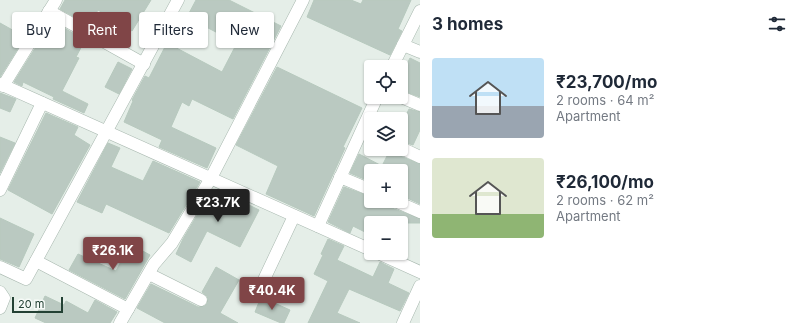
<!DOCTYPE html>
<meta charset="utf-8">
<style>
:root{--surface:#fff;--page:#f6f6f7;--text:#1f2937;--muted:#747a83;--accent:#804547}
body{margin:0;font-family:Inter,sans-serif;background:var(--page);color:var(--text);height:100vh;display:flex;flex-direction:column;font-size:15px;white-space:nowrap}
*{box-sizing:border-box;margin:0}
p{font-size:13px;color:var(--muted)}
.icon{flex:none;width:22px;height:22px;fill:none;stroke:currentColor;stroke-width:2;stroke-linecap:round;stroke-linejoin:round}
.map{position:relative;flex:1;overflow:hidden}
.side{display:flex;flex-direction:column;background:var(--surface);width:380px}
.side>*{flex:none}
.top-card{position:absolute;left:12px;top:12px;width:348px;height:36px;display:flex;gap:8px}
.controls{position:absolute;left:364px;top:60px;display:grid;gap:8px}
.controls a{display:grid;place-items:center;width:44px;height:44px;border-radius:4px;background:var(--surface);box-shadow:0 1px 3px #0004;font-size:20px}
.scale{position:absolute;left:12px;bottom:10px;width:51px;box-sizing:border-box;padding-left:4px;border:2px solid #234134;border-top:0;font-size:11px;line-height:14px;white-space:nowrap;color:#234134;-webkit-text-stroke:3px #f6faf7;paint-order:stroke}
.price{position:absolute;translate:-50% -34px;padding:0 9px;border-radius:4px;background:var(--accent);color:#fff;font-size:13px;line-height:26px;filter:drop-shadow(0 1px 2px #0008)}
.price::after{content:'';position:absolute;left:50%;top:24px;width:12px;height:9px;margin-left:-6px;background:inherit;clip-path:polygon(0 0,100% 0,50% 100%)}
.price.current{background:#222;color:#fff}
ul{padding:0;list-style:none}
li{display:flex;align-items:center;gap:12px;height:100px;padding:0 12px}
li span{display:grid;place-items:center;flex:none;width:112px;height:80px;border-radius:4px;color:#555}
li>.icon{margin-inline-start:auto}
span .icon{width:48px;height:48px;fill:#fffc;stroke-width:1}
li b{font-size:17px}
h2{display:flex;justify-content:space-between;align-items:center;height:48px;padding:0 12px;font-size:17px}
.pill{padding:0 14px;border-radius:4px;background:var(--surface);box-shadow:0 1px 3px #0004;font-size:14px;line-height:36px}
.pill.current{background:var(--accent);color:#fff}
main{display:flex;flex:1;min-height:0}
.map>svg:first-child{display:block}
.building{fill:#bac9c1;stroke:#b7c9be}
.lines{fill:none;stroke-linecap:round;stroke-linejoin:round}
.minor-casing{stroke:#a7b7ae;stroke-width:13}
.minor{stroke:#fff;stroke-width:12}
</style>
<main>
<div class="map">
<svg width="420" height="323" viewBox="0 0 420 323">
<rect width="100%" height="100%" fill="#e5eee8"/>
<g class="building">
<polygon points="65,0 151,0 132,31 98,10 89,25 60,9"/>
<polygon points="196,0 229,0 281,26 233,119 192,99 189,106 182,102 171,127 216,148 207,168 159,147 162,140 124,122 133,101 132,100 145,76 149,78 167,43 222,72 237,43 187,17"/>
<polygon points="314,0 351,0 361,4 363,0 411,0 398,29 402,31 390,55 307,17"/>
<polygon points="52,21 85,40 76,57 79,58 62,91 88,104 84,113 53,99 54,97 23,82 22,86 14,82"/>
<polygon points="0,23 25,37 0,77"/>
<polygon points="410,58 420,63 420,97 401,90 401,76"/>
<polygon points="118,62 132,69 119,94 105,87"/>
<polygon points="277,67 362,108 343,147 345,148 314,216 266,194 278,166 236,145"/>
<polygon points="0,93 16,99 10,112 0,108"/>
<polygon points="409,109 420,112 420,130 413,145 401,141 401,126"/>
<polygon points="46,113 78,127 74,135 90,145 52,214 8,190"/>
<polygon points="0,137 15,143 0,173"/>
<polygon points="108,143 120,148 111,167 143,181 153,161 200,182 169,233 106,204 102,213 77,202"/>
<polygon points="390,150 398,155 420,164 420,204 401,195 401,171 371,171 371,182 350,173 359,154 382,166"/>
<polygon points="344,187 371,197 371,201 385,201 388,202 392,208 420,219 420,223 371,223 371,235 353,226 350,233 328,222"/>
<polygon points="212,190 237,202 239,200 259,210 240,247 207,231 191,262 176,254 183,239"/>
<polygon points="0,218 34,234 19,267 0,259"/>
<polygon points="328,239 344,246 337,260 373,277 380,262 394,269 388,283 409,293 400,311 349,289 337,313 360,323 308,323 328,281 314,274 323,255 321,254"/>
<polygon points="130,244 150,255 125,299 69,270 78,254 116,271"/>
<polygon points="216,267 239,280 220,313 238,323 165,323 137,308 151,284 198,307 205,306 207,304 208,299 207,296 202,292"/>
<polygon points="45,296 64,305 66,301 88,313 95,300 117,312 110,323 46,323 35,318"/>
<polygon points="261,297 290,310 284,323 281,323 255,312"/>
</g>
<g class="lines">
<defs>
<g id="minor">
<polyline points="49,11 144,64"/>
<polyline points="403,45 420,52"/>
<polyline points="392,67 420,11"/>
<polyline points="0,84 371,250"/>
<polyline points="3,86 56,0"/>
<polyline points="401,97 420,105"/>
<polyline points="401,148 420,157"/>
<polyline points="340,177 371,190"/>
<polyline points="0,190 42,103"/>
<polyline points="395,201 420,212"/>
<polyline points="318,226 377,97"/>
<polyline points="378,253 420,272"/>
<polyline points="36,261 128,309"/>
<polyline points="0,267 26,279 178,0"/>
<polyline points="149,274 201,300"/>
<polyline points="260,288 294,216"/>
<polyline points="0,292 4,298 0,308"/>
<polyline points="120,323 154,264 172,243 211,178 303,0"/>
<polyline points="403,323 420,286"/>
</g>
</defs>
<use href="#minor" class="minor-casing"/>
<use href="#minor" class="minor"/>
</g>
</svg>
<div class="controls">
<a><svg class="icon" aria-label="locate" viewBox="0 0 24 24"><circle cx="12" cy="12" r="6"/><path d="M12 2v4M12 18v4M2 12h4M18 12h4"/></svg></a>
<a><svg class="icon" aria-label="layers" viewBox="0 0 24 24"><path d="M12 4l9 5-9 5-9-5zM3 14l9 5 9-5"/></svg></a>
<a>+</a>
<a>−</a>
</div>
<div class="scale">20 m</div>
<b class="price current" style="left:218px;top:223px">₹23.7K</b>
<b class="price" style="left:113px;top:271px">₹26.1K</b>
<b class="price" style="left:272px;top:311px">₹40.4K</b>
<div class="top-card">
<a class="pill">Buy</a>
<a class="pill current">Rent</a>
<a class="pill">Filters</a>
<a class="pill">New</a>
</div>
</div>
<section class="side">
<h2>3 homes<svg class="icon" aria-label="filters" viewBox="0 0 24 24"><path d="M4 7h16M4 17h16"/><circle cx="9" cy="7" r="2"/><circle cx="15" cy="17" r="2"/></svg></h2>
<ul>
<li><span style="background:linear-gradient(#bfe0f5 60%,#9aa5b1 0)"><svg class="icon" aria-label="home" viewBox="0 0 24 24"><path d="M3 11l9-7 9 7M6 9v11h12V9"/></svg></span><div><b>₹23,700/mo</b><p>2 rooms · 64 m²</p><p>Apartment</p></div></li>
<li><span style="background:linear-gradient(#dfe7d0 70%,#8fb573 0)"><svg class="icon" aria-label="home" viewBox="0 0 24 24"><path d="M3 11l9-7 9 7M6 9v11h12V9"/></svg></span><div><b>₹26,100/mo</b><p>2 rooms · 62 m²</p><p>Apartment</p></div></li>
</ul>
</section>
</main>
